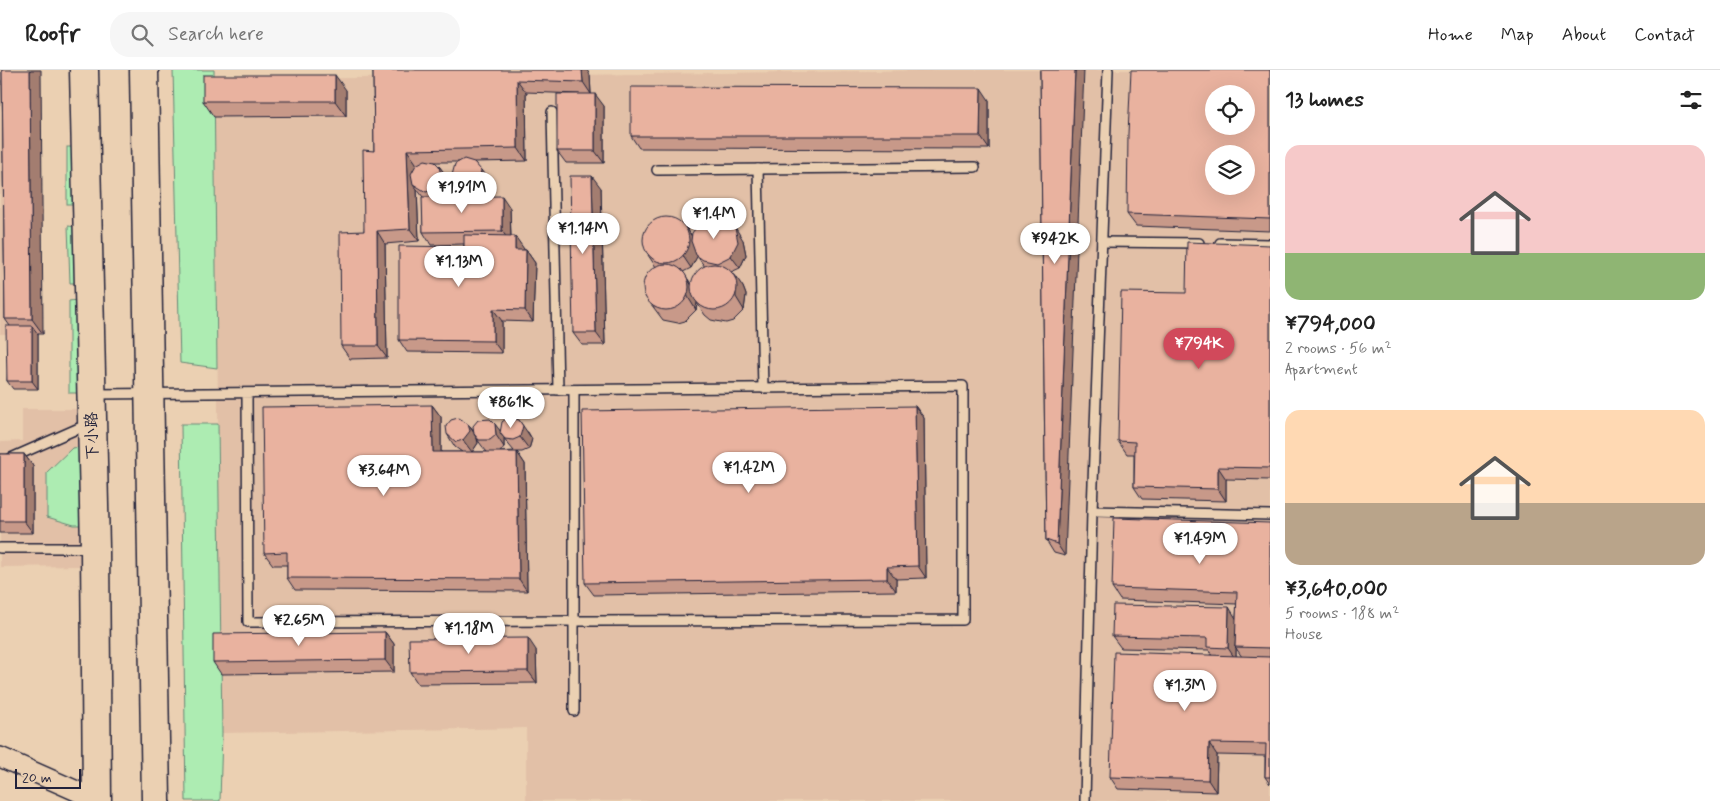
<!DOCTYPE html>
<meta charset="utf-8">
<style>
:root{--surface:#fff;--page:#f6f6f6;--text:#222;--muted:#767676;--line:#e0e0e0;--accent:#d1495b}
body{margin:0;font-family:Mynerve,"LXGW WenKai TC",sans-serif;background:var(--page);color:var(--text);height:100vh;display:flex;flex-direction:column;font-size:19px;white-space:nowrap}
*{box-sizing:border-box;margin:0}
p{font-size:16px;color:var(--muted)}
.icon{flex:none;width:28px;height:28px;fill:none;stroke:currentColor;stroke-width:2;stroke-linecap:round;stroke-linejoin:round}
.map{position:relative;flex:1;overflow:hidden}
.details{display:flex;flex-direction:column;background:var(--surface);width:450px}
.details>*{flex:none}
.fabs{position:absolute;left:1205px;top:15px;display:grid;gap:10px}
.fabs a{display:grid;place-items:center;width:50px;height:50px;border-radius:50%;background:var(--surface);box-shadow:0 5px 20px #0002;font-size:25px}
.scale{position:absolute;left:15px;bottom:12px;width:66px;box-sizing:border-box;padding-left:5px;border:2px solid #22223b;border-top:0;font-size:14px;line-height:18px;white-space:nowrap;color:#22223b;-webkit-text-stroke:4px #ebd0b2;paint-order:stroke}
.price{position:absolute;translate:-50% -42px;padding:0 11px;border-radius:18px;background:#fff;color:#222;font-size:16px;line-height:32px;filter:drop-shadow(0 1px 2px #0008)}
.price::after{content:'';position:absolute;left:50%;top:30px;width:15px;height:11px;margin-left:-8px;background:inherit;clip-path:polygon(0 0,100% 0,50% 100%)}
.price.on{background:var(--accent);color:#fff}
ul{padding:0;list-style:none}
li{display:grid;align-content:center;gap:10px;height:265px;padding:0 15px}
li span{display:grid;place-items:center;height:155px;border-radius:15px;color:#555}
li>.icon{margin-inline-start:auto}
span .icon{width:90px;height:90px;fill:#fffc;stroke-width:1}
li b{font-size:21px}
h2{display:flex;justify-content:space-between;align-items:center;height:60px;padding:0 15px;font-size:21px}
header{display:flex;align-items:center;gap:30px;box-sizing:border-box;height:70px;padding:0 25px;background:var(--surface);border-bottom:1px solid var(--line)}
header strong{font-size:24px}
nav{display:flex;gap:28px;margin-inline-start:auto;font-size:18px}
.search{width:350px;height:45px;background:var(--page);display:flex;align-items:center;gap:12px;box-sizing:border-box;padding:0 18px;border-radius:20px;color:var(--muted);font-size:19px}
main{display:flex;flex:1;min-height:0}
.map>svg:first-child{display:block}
.built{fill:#e2c0a7;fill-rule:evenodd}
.green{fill:#adecb2;stroke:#688776}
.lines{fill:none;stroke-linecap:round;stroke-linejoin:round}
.service-casing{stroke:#22223b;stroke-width:12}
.minor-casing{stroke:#22223b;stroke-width:22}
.primary-casing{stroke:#22223b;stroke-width:31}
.service{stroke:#ebd0b2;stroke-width:9}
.minor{stroke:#ebd0b2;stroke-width:19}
.primary{stroke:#ebd0b2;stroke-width:28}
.wall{fill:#c89989;stroke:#22223b;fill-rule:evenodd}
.shaded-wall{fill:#a37d6f;stroke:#22223b}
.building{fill:#e9b29f;stroke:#22223b;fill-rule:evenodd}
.labels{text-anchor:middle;stroke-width:4;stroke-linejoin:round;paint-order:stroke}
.street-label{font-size:16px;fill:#22223b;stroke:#ebd0b2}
</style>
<header>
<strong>Roofr</strong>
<div class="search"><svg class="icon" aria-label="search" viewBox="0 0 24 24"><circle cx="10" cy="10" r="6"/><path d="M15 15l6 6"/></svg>Search here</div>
<nav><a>Home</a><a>Map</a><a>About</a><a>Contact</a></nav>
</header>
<main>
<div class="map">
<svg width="1270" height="731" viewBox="0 0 1270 731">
<rect width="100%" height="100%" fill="#ebd0b2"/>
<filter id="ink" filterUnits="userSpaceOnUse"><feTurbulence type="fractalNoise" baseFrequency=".02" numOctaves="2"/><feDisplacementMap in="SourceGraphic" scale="10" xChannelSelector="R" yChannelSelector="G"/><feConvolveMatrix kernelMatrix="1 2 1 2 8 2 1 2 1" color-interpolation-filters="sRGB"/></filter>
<g filter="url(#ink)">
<g class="built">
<rect x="0" y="0" width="12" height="264"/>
<path d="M938,0H1270V731H526V658L222,663L214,10ZM1214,24H1246V56H1214ZM1214,84H1246V116H1214Z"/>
<polygon points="22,339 81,339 82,496 0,497 0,372 22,371"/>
</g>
<g class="green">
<polygon points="173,0 214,0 217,298 180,293"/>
<rect x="67" y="77" width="9" height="57"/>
<polygon points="68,156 77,157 78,213 70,213"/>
<polygon points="77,230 77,323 69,323 69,231"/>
<polygon points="181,354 218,354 222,663 220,731 186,731"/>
<polygon points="81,377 82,455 74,455 47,447 47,402 72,378"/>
</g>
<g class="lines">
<defs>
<g id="service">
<polyline points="552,42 558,320"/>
<polyline points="758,99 763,318"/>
<polyline points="657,100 975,97"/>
<polyline points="1102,172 1199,173"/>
<polyline points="1220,173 1270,174"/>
<polyline points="574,320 574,641"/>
<polyline points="95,324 963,316 963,550 248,552 247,323"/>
<polyline points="11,388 88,354"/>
<polyline points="1092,441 1270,445"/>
<polyline points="0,478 92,478"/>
<polyline points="1085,731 1092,441 1108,0"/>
</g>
<polyline id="minor" points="0,687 97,730"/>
<g id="primary">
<polyline points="84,0 95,478 97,731"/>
<polyline points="144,0 156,731"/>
</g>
</defs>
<use href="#service" class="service-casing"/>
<use href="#minor" class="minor-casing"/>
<use href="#primary" class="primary-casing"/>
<use href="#service" class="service"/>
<use href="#minor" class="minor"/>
<use href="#primary" class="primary"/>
</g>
<g class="wall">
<polygon points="2,0 43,264 38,264 38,319 13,319 7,311 10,256 5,249"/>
<path d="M373,0L590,5L591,24L604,36V93H566L557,81L579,24L526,22L527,91L474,92L490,112L488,126L510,138L511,166L524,179V180H526L535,193L533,252L502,251V283L407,282L399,270L464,177V174L431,175L423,162V127L417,119L419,171L385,174L387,288L350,289L341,276L364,161L374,81ZM434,92H459L456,117L463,127H448L451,123L448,108L439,96Z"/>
<polygon points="1040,0 1065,486 1054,483 1046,470"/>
<polygon points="1270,0 1270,161 1136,156 1127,144"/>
<polygon points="346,20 346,46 214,47 203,31"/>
<polygon points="989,30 989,79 639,78 631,66"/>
<polygon points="601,118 605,275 582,275 573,263"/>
<path d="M686,157L691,165L743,170L746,185L740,198L731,202L743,217L746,225L744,240L733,251L726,253L711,250L705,245L697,233L696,240L685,251L678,253L663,250L645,226L656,197L648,185ZM697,186L705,197L692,215L683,202L691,198Z"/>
<polygon points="1270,175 1270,410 1226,409 1226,431 1142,429 1134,417 1134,384 1127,384 1118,371 1186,223"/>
<path d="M432,335L441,347V382H462L455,377L447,364L468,354L474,362L500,361L528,362L532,369L529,379L522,382H517L525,394L527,521L295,520L287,508V495H273L264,483ZM504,368L509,375L514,381L500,382L504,377ZM477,369L482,376L487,382H472L478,373Z"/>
<polygon points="915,336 924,348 926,508 896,509 896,521 594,525 585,513"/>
<polygon points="0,384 24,384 33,396 33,463 0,463"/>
<path d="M1270,453V714L1265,707V686L1217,685L1216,722L1118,719L1110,707L1212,586L1209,580L1121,578L1112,566L1236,548L1237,534L1120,530L1112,518ZM1236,578L1242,587L1236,586Z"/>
<polygon points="385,562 394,574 394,602 221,604 213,592"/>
<polygon points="536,580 537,613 418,614 410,602"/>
</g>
<g class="shaded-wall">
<polygon points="30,0 41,0 43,264 32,249"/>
<polygon points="582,0 587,0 590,5 591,24 583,12"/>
<polygon points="1075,0 1084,0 1065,486 1057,474"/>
<polygon points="335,5 346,20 346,46 335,31"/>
<polygon points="517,10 526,22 527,91 518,78"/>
<polygon points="981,18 989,30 989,79 980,66"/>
<polygon points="595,24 604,36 604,93 595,81"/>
<polygon points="407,80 416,93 417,116 413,114 417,119 419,171 410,159"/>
<polygon points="439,96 448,108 451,123 445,131 436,119"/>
<polygon points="481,100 490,112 488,127 479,115"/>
<polygon points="592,106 601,118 605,275 596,263"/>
<polygon points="502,126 510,138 511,173 502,161"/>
<polygon points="686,157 694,170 698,185 691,198 683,186"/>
<polygon points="735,157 743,170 746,185 740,198 731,186"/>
<polygon points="377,161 385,174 387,288 378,276"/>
<polygon points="515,166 524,179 523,192 515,180"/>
<polygon points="526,180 535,193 533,252 525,240"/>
<polygon points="681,199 698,225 696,240 688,227"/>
<polygon points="735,205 743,217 746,225 744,240 736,227"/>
<polygon points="493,239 502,251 502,283 493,271"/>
<polygon points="32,256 38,264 38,319 32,311"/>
<polygon points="432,335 441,347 441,394 433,382"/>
<polygon points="915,336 924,348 926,508 918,496"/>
<polygon points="519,350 532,369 529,379 520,367"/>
<polygon points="468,354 476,366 474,364 477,369 478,373 472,382 463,370"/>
<polygon points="495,354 504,366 500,363 504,368 504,377 496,365"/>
<polygon points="517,382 525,394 527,521 519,509"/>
<polygon points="24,384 33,396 33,463 24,451"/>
<polygon points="1218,397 1226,409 1226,431 1218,419"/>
<polygon points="887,497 896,509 896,521 887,509"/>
<polygon points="1229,537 1237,550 1235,577 1236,578 1236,590 1228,578"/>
<polygon points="385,562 394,574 394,602 385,590"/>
<polygon points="528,568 536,580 537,613 528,601"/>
<polygon points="1209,673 1217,685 1216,722 1208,710"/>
</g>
<g class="building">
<polygon points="2,0 30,0 32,249 5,249"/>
<polygon points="373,0 582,0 583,12 517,10 518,78 407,80 410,159 377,161 378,276 341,276 340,162 364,161 363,80 374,81"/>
<polygon points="1040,0 1075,0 1057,474 1046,470"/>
<path d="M1131,0H1270V149L1127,144L1128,64ZM1214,24H1246V56H1214ZM1214,84H1246V116H1214Z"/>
<rect x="203" y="5" width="132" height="26"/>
<polygon points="631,17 981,18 980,66 631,66"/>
<rect x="557" y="24" width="38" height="57"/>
<polygon points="464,89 474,92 481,100 479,115 471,120 461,120 456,117 451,109 455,94"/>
<polygon points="425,90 435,92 439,96 442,111 436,119 426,122 413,114 411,104 416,95"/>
<polygon points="570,106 592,106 596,263 573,263"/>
<polygon points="502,126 502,161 423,162 422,127"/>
<polygon points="707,147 723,148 735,157 738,172 731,186 717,193 703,190 696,185 691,171 692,163 701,151"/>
<circle cx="666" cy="170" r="23"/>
<polygon points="464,165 515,166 515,180 526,180 525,240 493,239 493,271 399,270 399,176 464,177"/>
<polygon points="1187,172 1270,175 1270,398 1218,397 1218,419 1134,417 1135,372 1118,371 1121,222 1186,223"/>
<circle cx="714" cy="217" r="23"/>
<circle cx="666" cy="217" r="23"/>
<polygon points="6,256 32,256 32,311 7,311"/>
<polygon points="432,335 433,382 517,382 519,509 287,508 287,482 264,483 262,337"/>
<polygon points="915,336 918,496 887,497 887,509 585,513 582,341"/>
<polygon points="508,347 519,350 523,356 520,367 513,370 505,369 500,363 502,352"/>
<polygon points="458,348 468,354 470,361 463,370 456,372 447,364 446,356 451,350"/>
<polygon points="490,349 495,354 496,365 490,370 479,370 474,364 473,356 478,350"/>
<rect x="0" y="384" width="24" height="67"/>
<polygon points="1114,448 1270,453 1270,578 1235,577 1237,522 1112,518"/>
<polygon points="1113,535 1229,537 1228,578 1207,577 1207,568 1112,566"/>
<polygon points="385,562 385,590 213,592 213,564"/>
<polygon points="528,568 528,601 410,602 409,569"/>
<polygon points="1114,582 1270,587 1270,707 1265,707 1266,674 1209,673 1208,710 1110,707"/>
</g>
</g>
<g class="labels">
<g class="street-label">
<text transform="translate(91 366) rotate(-92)" y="6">下小路</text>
</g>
</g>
</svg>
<div class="fabs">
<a><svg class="icon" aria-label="locate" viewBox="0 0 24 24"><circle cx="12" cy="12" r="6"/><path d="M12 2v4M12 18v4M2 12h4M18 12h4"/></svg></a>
<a><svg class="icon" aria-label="layers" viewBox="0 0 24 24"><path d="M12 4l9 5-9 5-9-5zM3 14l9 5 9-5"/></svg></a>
</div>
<div class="scale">20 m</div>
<b class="price" style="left:462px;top:144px">¥1.91M</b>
<b class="price" style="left:714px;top:170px">¥1.4M</b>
<b class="price" style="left:583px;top:185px">¥1.14M</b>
<b class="price" style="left:1055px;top:195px">¥942K</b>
<b class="price" style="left:459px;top:218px">¥1.13M</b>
<b class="price on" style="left:1199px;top:300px">¥794K</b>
<b class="price" style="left:511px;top:359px">¥861K</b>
<b class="price" style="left:749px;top:424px">¥1.42M</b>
<b class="price" style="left:384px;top:427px">¥3.64M</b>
<b class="price" style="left:1200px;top:495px">¥1.49M</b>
<b class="price" style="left:299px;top:577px">¥2.65M</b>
<b class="price" style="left:469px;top:585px">¥1.18M</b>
<b class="price" style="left:1185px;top:642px">¥1.3M</b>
</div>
<section class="details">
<h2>13 homes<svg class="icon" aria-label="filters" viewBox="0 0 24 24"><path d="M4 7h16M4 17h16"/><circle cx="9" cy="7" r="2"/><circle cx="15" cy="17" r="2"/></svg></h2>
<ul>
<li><span style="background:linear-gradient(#f6c9c9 70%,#8fb573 0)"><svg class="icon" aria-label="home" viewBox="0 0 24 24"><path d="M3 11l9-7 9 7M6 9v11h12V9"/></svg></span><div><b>¥794,000</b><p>2 rooms · 56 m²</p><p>Apartment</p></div></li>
<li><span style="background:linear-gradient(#ffd9b3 60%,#b9a48a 0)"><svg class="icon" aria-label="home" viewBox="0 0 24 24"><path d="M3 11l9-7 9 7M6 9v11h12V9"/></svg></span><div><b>¥3,640,000</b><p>5 rooms · 188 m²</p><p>House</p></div></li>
</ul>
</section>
</main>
